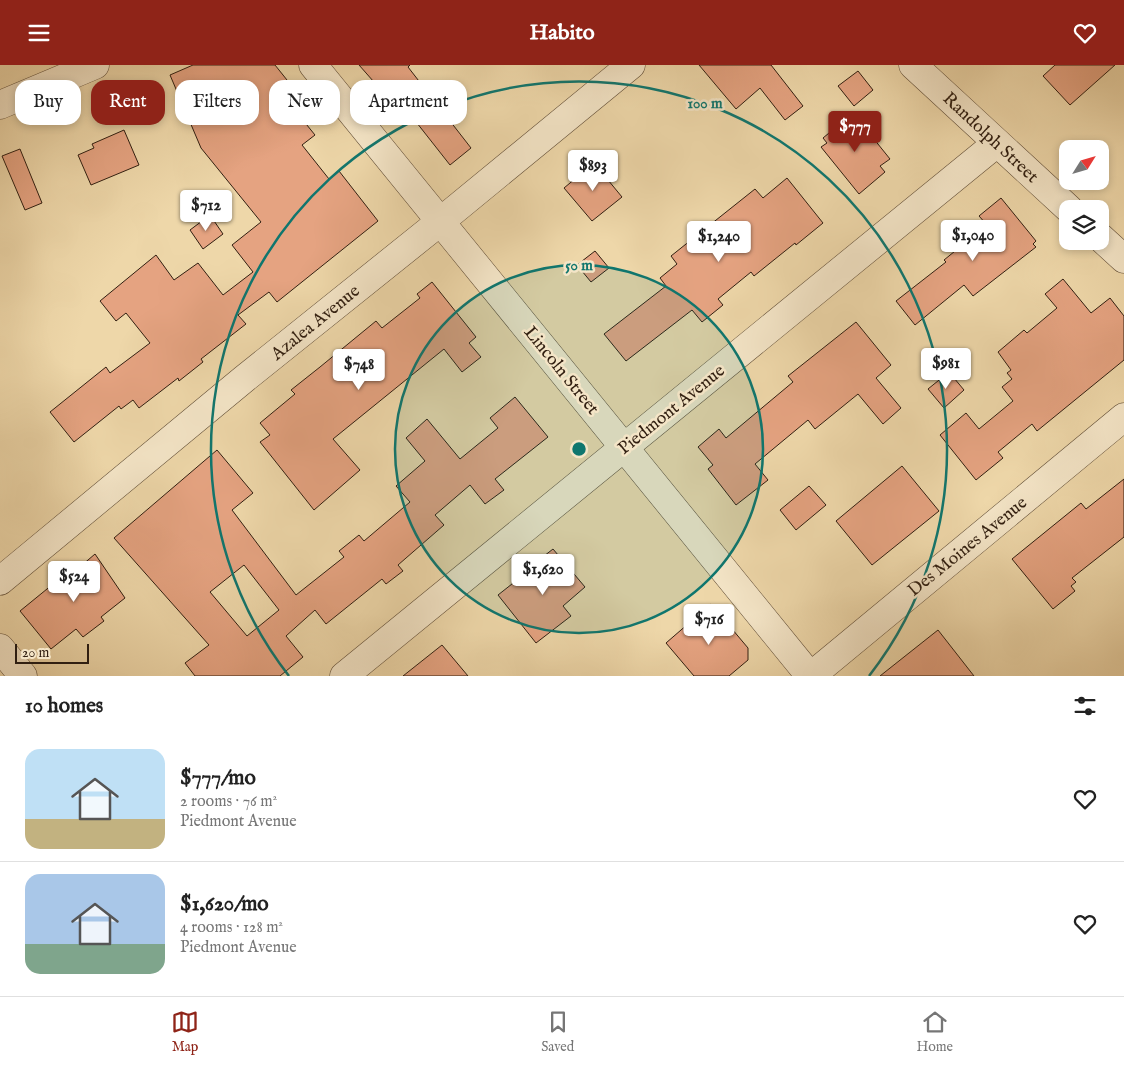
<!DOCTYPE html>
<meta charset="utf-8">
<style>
:root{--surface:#fff;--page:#f2f2f2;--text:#222;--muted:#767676;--line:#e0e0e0;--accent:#8f2418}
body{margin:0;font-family:"IM FELL English",serif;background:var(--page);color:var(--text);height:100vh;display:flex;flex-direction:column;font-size:19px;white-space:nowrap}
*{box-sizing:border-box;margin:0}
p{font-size:16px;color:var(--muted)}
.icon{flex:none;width:28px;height:28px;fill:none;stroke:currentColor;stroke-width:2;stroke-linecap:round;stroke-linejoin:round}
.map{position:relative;height:611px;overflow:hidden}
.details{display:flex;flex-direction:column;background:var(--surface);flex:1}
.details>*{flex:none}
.top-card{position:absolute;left:15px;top:15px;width:500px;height:45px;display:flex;gap:10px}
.needle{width:32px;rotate:53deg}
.controls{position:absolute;left:1059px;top:75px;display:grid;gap:10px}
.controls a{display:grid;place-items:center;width:50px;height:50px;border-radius:10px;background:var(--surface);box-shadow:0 2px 8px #0003;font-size:25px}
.scale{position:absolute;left:15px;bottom:12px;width:74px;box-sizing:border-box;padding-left:5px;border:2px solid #311f11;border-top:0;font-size:14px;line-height:18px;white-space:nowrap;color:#311f11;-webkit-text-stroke:4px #f4e5c7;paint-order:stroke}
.price{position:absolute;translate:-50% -42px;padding:0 11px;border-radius:5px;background:#fff;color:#222;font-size:16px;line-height:32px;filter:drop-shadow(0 1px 2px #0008)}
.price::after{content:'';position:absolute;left:50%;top:30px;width:15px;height:11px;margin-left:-8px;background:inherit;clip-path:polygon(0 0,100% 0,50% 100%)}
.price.active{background:var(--accent);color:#fff}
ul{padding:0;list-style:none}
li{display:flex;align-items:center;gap:15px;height:125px;padding:0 25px}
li+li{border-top:1px solid var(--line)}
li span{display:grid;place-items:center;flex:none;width:140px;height:100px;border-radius:15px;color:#555}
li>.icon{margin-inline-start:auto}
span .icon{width:60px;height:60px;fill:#fffc;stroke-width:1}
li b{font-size:21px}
h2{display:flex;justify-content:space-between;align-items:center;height:60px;padding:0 25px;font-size:21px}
.chip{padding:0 18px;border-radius:15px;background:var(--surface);box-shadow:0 2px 8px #0003;font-size:18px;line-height:45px}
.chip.active{background:var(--accent);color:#fff}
header{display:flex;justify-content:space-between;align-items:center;height:65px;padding:0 25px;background:var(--accent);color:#fff;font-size:22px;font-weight:700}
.tab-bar{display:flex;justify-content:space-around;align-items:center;height:70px;border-top:1px solid var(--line);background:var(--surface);font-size:14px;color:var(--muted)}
.tab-bar a{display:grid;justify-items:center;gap:2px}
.tab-bar .active{color:var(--accent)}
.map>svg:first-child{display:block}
.building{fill:#e5a381;stroke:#311f11;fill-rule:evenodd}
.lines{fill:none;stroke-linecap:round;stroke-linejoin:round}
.minor-casing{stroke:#604d37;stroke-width:29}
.minor{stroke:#f4e5c7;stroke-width:28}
.ring{fill:none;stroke:#0f766e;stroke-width:2.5}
.labels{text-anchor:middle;stroke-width:5;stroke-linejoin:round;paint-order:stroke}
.street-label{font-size:18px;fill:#311f11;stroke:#f4e5c7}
.centre{fill:#0f766e;stroke:#f4e5c7;stroke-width:2.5}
.ring-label{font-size:15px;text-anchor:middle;font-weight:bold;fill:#0f766e;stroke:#f4e5c7;stroke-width:5;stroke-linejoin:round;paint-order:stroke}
</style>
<header><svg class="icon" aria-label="menu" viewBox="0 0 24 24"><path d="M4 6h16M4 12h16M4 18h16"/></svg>Habito<svg class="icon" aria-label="heart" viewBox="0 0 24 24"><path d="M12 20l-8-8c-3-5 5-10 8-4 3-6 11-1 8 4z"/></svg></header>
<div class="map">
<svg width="1124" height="611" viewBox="0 0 1124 611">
<rect width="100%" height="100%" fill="#eed7a9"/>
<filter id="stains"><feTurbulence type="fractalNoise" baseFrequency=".004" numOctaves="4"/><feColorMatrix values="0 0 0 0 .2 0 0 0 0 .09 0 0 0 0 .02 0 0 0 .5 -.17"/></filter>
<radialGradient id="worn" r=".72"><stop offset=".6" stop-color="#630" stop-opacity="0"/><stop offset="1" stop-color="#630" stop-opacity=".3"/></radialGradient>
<g class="building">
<polygon points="193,0 275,0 291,20 281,28 315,70 302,80 329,114 339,106 378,156 277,237 269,227 238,250 246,259 201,294 203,297 179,316 178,313 139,343 133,335 121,344 119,341 74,377 50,347 106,302 110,308 150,278 126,248 116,256 100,236 156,190 174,215 198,198 223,230 253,207 232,180 261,157 201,83 170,10"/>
<polygon points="359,0 410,0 408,2 471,83 450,100 387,20 381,25"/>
<polygon points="699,0 771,0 803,41 785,55 760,23 736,44"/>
<polygon points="1055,0 1115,0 1070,40 1043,11"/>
<polygon points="858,6 873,25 854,41 838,21"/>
<polygon points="853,48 890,94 880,101 885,107 859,129 821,82 827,78 823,73"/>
<polygon points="124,65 139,100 91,120 78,90 94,83 92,79"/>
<polygon points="20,84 42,138 25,145 2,91"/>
<polygon points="594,98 622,132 592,156 564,123"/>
<polygon points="787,113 823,158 796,180 795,178 754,211 751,207 718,234 723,240 702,257 692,245 626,296 604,269 666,221 660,213 677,199 671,191 755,124 763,133"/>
<polygon points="1001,133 1036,176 1033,179 1036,182 973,231 964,220 915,260 896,236 946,197 944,195 987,160 979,151"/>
<polygon points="210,150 223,169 203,184 190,165"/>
<polygon points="595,186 609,203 591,217 577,200"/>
<polygon points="1063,214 1091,248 1110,233 1124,251 1124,295 1037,366 1032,359 998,387 1003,393 976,415 940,370 966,348 979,364 1013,336 1002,322 1012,314 1007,308 1011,305 998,287 1024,265 1027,268 1057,243 1045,229"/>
<polygon points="432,217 476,272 469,278 481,292 462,307 444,284 333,374 360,405 314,445 260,377 270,370 260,358 295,329 291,325 320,302 376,256 382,263 420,233 417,229"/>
<polygon points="856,257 891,300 876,313 901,343 883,359 858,329 815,364 808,355 755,399 768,415 736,440 708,404 713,400 698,382 719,364 726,373 793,317 788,311"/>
<polygon points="949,307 964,325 944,343 928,324"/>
<path d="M515,332L548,372L495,414L504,425L485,439L470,420L435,450L444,460L398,500L403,506L386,519L382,514L326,559L315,545L286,571L303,592L280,611H195L185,598L209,580L114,473L217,385L253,428L232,445L296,530L344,492L339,486L359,470L364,476L410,437L396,421L425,396L406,373L427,354L460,394L498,363L490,353ZM244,500L279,545L247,571L210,527Z"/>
<polygon points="902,401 939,446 872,500 836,456"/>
<polygon points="1124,414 1124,472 1072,513 1076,517 1071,521 1075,526 1053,544 1012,494 1081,438 1086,444"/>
<polygon points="809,421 826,440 796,465 780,445"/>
<polygon points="553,484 585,522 563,541 571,551 536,578 498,530 536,500 535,498"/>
<polygon points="95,489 125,533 101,552 104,556 83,572 76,564 51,584 20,546 58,515 80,499 81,501"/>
<polygon points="711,539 748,583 748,595 729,611 694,611 666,578"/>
<polygon points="938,565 974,611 880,611"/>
<polygon points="442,580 468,611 403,611"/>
</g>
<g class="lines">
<defs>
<g id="minor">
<polyline points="313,0 810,611"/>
<polyline points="913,0 1069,144"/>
<polyline points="0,40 95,0"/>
<polyline points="1100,172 1124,194"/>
<polyline points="0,516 244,314 441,156 631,0"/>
<polyline points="0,583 23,611"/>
<polyline points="344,611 997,78"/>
<polyline points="811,611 1124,352"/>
</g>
</defs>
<use href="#minor" class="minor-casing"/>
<use href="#minor" class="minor"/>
</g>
<circle cx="579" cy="384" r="184" fill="#0f766e" fill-opacity=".12"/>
<g class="ring">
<circle cx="579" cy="384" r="184"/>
<path d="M289 611A368 368 0 1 1 869 611"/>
</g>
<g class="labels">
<g class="street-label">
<text transform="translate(991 72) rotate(43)" y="6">Randolph Street</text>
<text transform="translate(315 257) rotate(-39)" y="6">Azalea Avenue</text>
<text transform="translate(562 305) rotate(51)" y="6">Lincoln Street</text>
<text transform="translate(671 344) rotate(-39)" y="6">Piedmont Avenue</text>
<text transform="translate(967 481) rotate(-39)" y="6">Des Moines Avenue</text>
</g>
</g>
<circle cx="579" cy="384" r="8" class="centre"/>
<g class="ring-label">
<text x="705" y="43">100 m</text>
<text x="579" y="205">50 m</text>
</g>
<rect width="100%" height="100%" filter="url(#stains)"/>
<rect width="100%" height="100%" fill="url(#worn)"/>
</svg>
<div class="controls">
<a><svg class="needle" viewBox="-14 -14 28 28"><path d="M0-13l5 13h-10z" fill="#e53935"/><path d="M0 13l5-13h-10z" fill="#767676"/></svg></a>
<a><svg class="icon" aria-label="layers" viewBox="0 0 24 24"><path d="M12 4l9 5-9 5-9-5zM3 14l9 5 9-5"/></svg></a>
</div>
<div class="scale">20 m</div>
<b class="price active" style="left:855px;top:88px">$777</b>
<b class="price" style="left:593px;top:127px">$893</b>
<b class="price" style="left:206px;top:167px">$712</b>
<b class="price" style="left:973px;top:197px">$1,040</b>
<b class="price" style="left:719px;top:198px">$1,240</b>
<b class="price" style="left:946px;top:325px">$981</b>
<b class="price" style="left:359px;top:326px">$748</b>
<b class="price" style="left:543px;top:531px">$1,620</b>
<b class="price" style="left:74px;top:538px">$524</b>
<b class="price" style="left:709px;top:581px">$716</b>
<div class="top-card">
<a class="chip">Buy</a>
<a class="chip active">Rent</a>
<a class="chip">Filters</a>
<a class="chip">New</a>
<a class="chip">Apartment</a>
</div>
</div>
<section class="details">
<h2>10 homes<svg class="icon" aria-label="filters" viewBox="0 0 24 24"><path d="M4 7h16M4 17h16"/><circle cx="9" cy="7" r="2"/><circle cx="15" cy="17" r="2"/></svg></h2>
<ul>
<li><span style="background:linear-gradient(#bfe0f5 70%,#c2b280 0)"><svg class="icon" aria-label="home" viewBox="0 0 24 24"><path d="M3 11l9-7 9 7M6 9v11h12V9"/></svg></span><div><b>$777/mo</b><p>2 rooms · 76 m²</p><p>Piedmont Avenue</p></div><svg class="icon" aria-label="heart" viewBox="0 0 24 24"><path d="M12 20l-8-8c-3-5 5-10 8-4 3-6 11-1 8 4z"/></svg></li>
<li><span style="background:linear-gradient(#a9c7e8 70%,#7fa58c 0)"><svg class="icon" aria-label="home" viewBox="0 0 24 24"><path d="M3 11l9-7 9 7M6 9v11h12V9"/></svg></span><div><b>$1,620/mo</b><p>4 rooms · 128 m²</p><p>Piedmont Avenue</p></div><svg class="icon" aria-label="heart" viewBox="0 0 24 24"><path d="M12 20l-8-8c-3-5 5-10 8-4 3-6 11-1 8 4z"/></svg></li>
</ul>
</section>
<nav class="tab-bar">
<a class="active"><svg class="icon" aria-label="map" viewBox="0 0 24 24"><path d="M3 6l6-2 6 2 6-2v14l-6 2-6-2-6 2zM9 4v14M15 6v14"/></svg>Map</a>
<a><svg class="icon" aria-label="saved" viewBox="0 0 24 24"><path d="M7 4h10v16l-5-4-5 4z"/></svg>Saved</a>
<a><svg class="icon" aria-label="home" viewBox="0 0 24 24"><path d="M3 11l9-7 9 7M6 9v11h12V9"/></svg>Home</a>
</nav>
